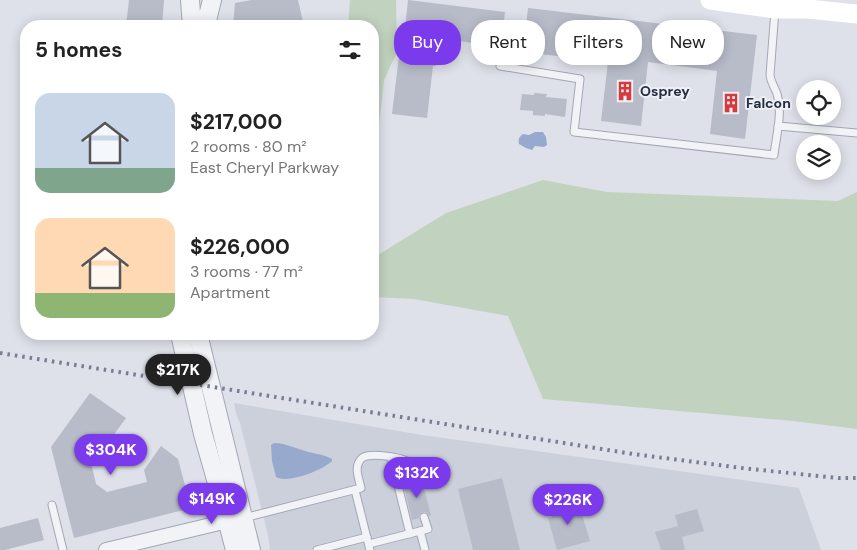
<!DOCTYPE html>
<meta charset="utf-8">
<style>
:root{--surface:#fff;--page:#f6f6f6;--text:#222;--muted:#767676;--accent:#7c3aed}
body{margin:0;font-family:"DM Sans",sans-serif;background:var(--page);color:var(--text);height:100vh;display:flex;flex-direction:column;font-size:19px;white-space:nowrap}
*{box-sizing:border-box;margin:0}
p{font-size:16px;color:var(--muted)}
.icon{flex:none;width:28px;height:28px;fill:none;stroke:currentColor;stroke-width:2;stroke-linecap:round;stroke-linejoin:round}
.map{position:relative;flex:1;overflow:hidden}
.side{position:absolute;left:20px;top:20px;width:359px;height:320px;display:flex;flex-direction:column;background:var(--surface);border-radius:20px;box-shadow:0 2px 12px #0003}
.side>*{flex:none}
.guide{position:absolute;left:394px;top:20px;width:388px;height:45px;display:flex;gap:10px}
.controls{position:absolute;left:796px;top:80px;display:grid;gap:10px}
.controls a{display:grid;place-items:center;width:45px;height:45px;border-radius:50%;background:var(--surface);box-shadow:0 2px 12px #0003;font-size:25px}
.price{position:absolute;translate:-50% -42px;padding:0 11px;border-radius:18px;background:var(--accent);color:#fff;font-size:16px;line-height:32px;filter:drop-shadow(0 1px 2px #0008)}
.price::after{content:'';position:absolute;left:50%;top:30px;width:15px;height:11px;margin-left:-8px;background:inherit;clip-path:polygon(0 0,100% 0,50% 100%)}
.price.selected{background:#222;color:#fff}
ul{padding:0;list-style:none}
li{display:flex;align-items:center;gap:15px;height:125px;padding:0 15px}
li span{display:grid;place-items:center;flex:none;width:140px;height:100px;border-radius:15px;color:#555}
li>.icon{margin-inline-start:auto}
span .icon{width:60px;height:60px;fill:#fffc;stroke-width:1}
li b{font-size:21px}
h2{display:flex;justify-content:space-between;align-items:center;height:60px;padding:0 15px;font-size:21px}
.chip{padding:0 18px;border-radius:20px;background:var(--surface);box-shadow:0 2px 12px #0003;font-size:18px;line-height:45px}
.chip.selected{background:var(--accent);color:#fff}
.map>svg:first-child{display:block}
.built{fill:#ccd0db}
.green{fill:#c1d3bf}
.water{fill:#97a9cc}
.building{fill:#b8bcc9}
.lines{fill:none;stroke-linecap:round;stroke-linejoin:round}
.service-casing{stroke:#a3a7b3;stroke-width:9}
.minor-casing{stroke:#a3a7b3;stroke-width:16}
.tertiary-casing{stroke:#a3a7b3;stroke-width:20}
.service{stroke:#f1f3f7;stroke-width:7}
.minor{stroke:#f1f3f7;stroke-width:14}
.tertiary{stroke:#f1f3f7;stroke-width:18}
.secondary{stroke:#fff;stroke-width:19}
.rail{stroke:#777e93;stroke-width:4;stroke-dasharray:2.5 5;stroke-linecap:butt}
.labels{text-anchor:middle;stroke-width:4;stroke-linejoin:round;paint-order:stroke}
.poi-label{font-size:14px;font-weight:bold;fill:#262d41;stroke:#eef0f6;text-anchor:start}
</style>
<div class="map">
<svg width="857" height="550" viewBox="0 0 857 550">
<rect width="100%" height="100%" fill="#dee1e9"/>
<polygon class="built" points="234,403 422,435 799,488 821,550 270,550 268,535 240,423 236,413"/>
<g class="green">
<polygon points="350,0 396,0 397,52 384,80 373,182 372,26 348,26"/>
<polygon points="543,180 607,192 838,201 857,192 857,429 793,421 543,399 508,316 414,299 373,297 373,258 446,213"/>
</g>
<g class="water">
<path d="M535,132H543L546,137L547,145L544,147L535,146L532,150L526,148L519,144C518,139 519,137 523,134L529,135Z"/>
<path d="M274,443C285,443 295,448 305,451C314,454 323,454 332,459V461C323,470 288,484 276,477L272,461L271,445Z"/>
</g>
<g class="building">
<polygon points="129,0 164,0 162,26 126,26"/>
<polygon points="252,0 298,0 304,26 233,26 235,3"/>
<polygon points="408,0 505,12 501,46 439,39 436,66 433,66 427,118 392,114 399,56 402,57"/>
<polygon points="528,8 757,35 745,139 710,134 717,71 648,62 641,126 601,121 608,62 523,52"/>
<polygon points="534,93 547,94 546,97 567,99 565,117 545,114 545,116 533,115 533,111 520,110 522,94 534,95"/>
<polygon points="90,393 126,418 107,444 100,439 89,454 96,484 107,492 147,482 144,470 161,446 178,459 191,508 74,538 51,447"/>
<polygon points="421,477 431,515 429,516 426,512 423,512 420,514 419,518 412,520 403,482 410,480 413,484 416,484 419,483 420,478"/>
<polygon points="502,478 520,550 473,550 458,489"/>
<polygon points="574,502 576,509 580,508 590,541 557,550 548,518 552,517 549,509"/>
<polygon points="697,509 704,531 682,537 685,550 661,550 655,532 678,526 675,515"/>
<polygon points="38,518 44,540 5,550 0,550 0,528"/>
</g>
<g class="lines">
<defs>
<g id="service">
<path d="M500,66L580,79L574,132C641,140 708,147 774,155C776,137 782,116 778,98C777,90 771,84 770,75L775,10"/>
<polyline points="778,126 857,133"/>
<polyline points="391,457 410,534"/>
<polyline points="355,490 370,550"/>
<polyline points="52,505 63,550"/>
<path d="M244,518L361,488C359,479 353,466 362,458C368,452 406,457 411,464C414,467 414,474 415,479"/>
<polyline points="420,531 425,550"/>
<polyline points="369,544 428,529 424,517"/>
<polyline points="317,550 367,537"/>
</g>
<polyline id="minor" points="106,550 236,519"/>
<g id="tertiary">
<polyline points="190,0 192,26"/>
<polyline points="207,26 208,16 212,0"/>
<polyline points="180,334 203,434 223,504 235,550"/>
<polyline points="198,334 251,550"/>
</g>
</defs>
<use href="#service" class="service-casing"/>
<use href="#minor" class="minor-casing"/>
<use href="#tertiary" class="tertiary-casing"/>
<use href="#service" class="service"/>
<use href="#minor" class="minor"/>
<use href="#tertiary" class="tertiary"/>
<polyline class="secondary" points="710,0 775,9 808,9 857,14"/>
<polyline class="rail" points="0,353 633,454 750,469 839,478 857,478"/>
</g>
<defs>
<symbol id="building-bare" viewBox="-9 -9 18 18"><path d="M-4-6H4V6H1V3H-1V6H-4ZM-2.5-4.3h1.7v1.8h-1.7ZM.8-4.3h1.7v1.8H.8ZM-2.5-1h1.7V.8h-1.7ZM.8-1h1.7V.8H.8Z" fill="#d73a3d" stroke="#eef0f6" stroke-width="2.5" paint-order="stroke"/></symbol>
</defs>
<g fill-rule="evenodd">
<use href="#building-bare" x="611" y="77" width="28" height="28"/>
<use href="#building-bare" x="717" y="89" width="28" height="28"/>
</g>
<g class="labels">
<g class="poi-label">
<text x="640" y="96">Osprey</text>
<text x="746" y="108">Falcon</text>
</g>
</g>
</svg>
<div class="controls">
<a><svg class="icon" aria-label="locate" viewBox="0 0 24 24"><circle cx="12" cy="12" r="6"/><path d="M12 2v4M12 18v4M2 12h4M18 12h4"/></svg></a>
<a><svg class="icon" aria-label="layers" viewBox="0 0 24 24"><path d="M12 4l9 5-9 5-9-5zM3 14l9 5 9-5"/></svg></a>
</div>
<b class="price selected" style="left:178px;top:396px">$217K</b>
<b class="price" style="left:111px;top:476px">$304K</b>
<b class="price" style="left:417px;top:499px">$132K</b>
<b class="price" style="left:212px;top:525px">$149K</b>
<b class="price" style="left:568px;top:526px">$226K</b>
<div class="guide">
<a class="chip selected">Buy</a>
<a class="chip">Rent</a>
<a class="chip">Filters</a>
<a class="chip">New</a>
</div>
<section class="side">
<h2>5 homes<svg class="icon" aria-label="filters" viewBox="0 0 24 24"><path d="M4 7h16M4 17h16"/><circle cx="9" cy="7" r="2"/><circle cx="15" cy="17" r="2"/></svg></h2>
<ul>
<li><span style="background:linear-gradient(#c9d6e8 75%,#7fa58c 0)"><svg class="icon" aria-label="home" viewBox="0 0 24 24"><path d="M3 11l9-7 9 7M6 9v11h12V9"/></svg></span><div><b>$217,000</b><p>2 rooms · 80 m²</p><p>East Cheryl Parkway</p></div></li>
<li><span style="background:linear-gradient(#ffd9b3 75%,#8fb573 0)"><svg class="icon" aria-label="home" viewBox="0 0 24 24"><path d="M3 11l9-7 9 7M6 9v11h12V9"/></svg></span><div><b>$226,000</b><p>3 rooms · 77 m²</p><p>Apartment</p></div></li>
</ul>
</section>
</div>
